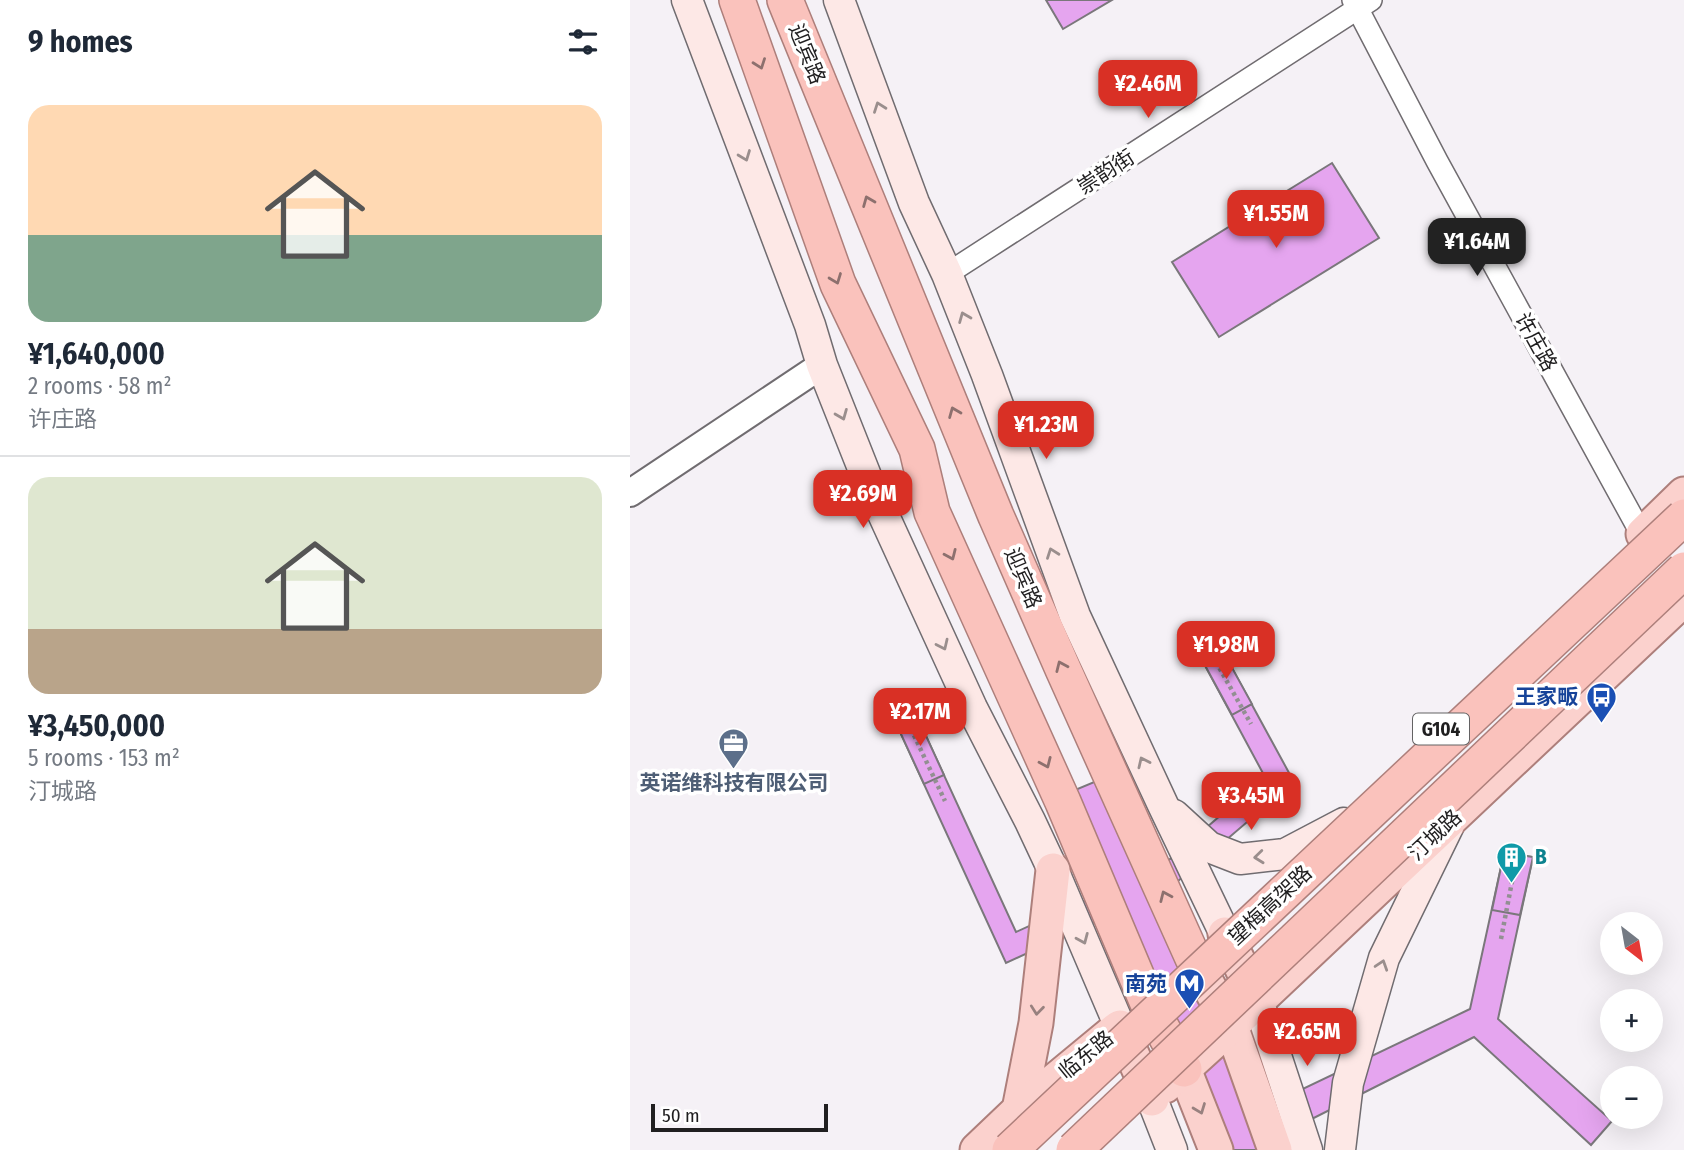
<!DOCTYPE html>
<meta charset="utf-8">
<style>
:root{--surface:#fff;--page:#f6f6f7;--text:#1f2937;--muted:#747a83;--line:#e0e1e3;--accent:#d93025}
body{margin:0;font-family:"Fira Sans Condensed","Noto Sans SC",sans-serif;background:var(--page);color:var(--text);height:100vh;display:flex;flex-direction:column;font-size:26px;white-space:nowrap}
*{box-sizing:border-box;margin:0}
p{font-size:23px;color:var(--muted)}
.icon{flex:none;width:38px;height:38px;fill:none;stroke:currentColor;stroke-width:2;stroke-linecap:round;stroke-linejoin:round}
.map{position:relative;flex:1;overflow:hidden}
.sheet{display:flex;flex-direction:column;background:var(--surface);width:630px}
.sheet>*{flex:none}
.needle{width:46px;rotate:149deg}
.controls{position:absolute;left:970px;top:912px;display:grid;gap:14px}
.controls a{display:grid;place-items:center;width:63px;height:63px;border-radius:50%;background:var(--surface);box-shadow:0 7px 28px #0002;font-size:35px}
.scale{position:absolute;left:21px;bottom:18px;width:177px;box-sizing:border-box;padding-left:7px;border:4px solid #201f20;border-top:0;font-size:19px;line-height:24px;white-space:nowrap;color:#201f20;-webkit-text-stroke:5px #fff;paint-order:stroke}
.price{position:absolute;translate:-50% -60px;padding:0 16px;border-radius:14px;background:var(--accent);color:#fff;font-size:23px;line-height:46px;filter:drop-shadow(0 2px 4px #0008)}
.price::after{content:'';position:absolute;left:50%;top:42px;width:21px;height:16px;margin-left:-10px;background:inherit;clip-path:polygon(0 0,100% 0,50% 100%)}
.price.active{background:#222;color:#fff}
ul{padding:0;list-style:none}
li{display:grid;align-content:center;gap:14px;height:371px;padding:0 28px}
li+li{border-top:2px solid var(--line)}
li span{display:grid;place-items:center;height:217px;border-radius:21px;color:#555}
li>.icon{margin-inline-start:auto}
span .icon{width:126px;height:126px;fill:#fffc;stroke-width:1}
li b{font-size:30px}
h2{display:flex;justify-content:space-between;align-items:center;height:84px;padding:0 28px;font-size:30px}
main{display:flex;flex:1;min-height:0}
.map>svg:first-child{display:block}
.building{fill:#e5a5ef;stroke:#7a777b;stroke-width:2}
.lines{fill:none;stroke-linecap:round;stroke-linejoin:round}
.minor-casing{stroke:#706c70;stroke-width:24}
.tertiary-casing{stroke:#706c70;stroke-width:30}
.secondary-casing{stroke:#706c70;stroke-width:33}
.primary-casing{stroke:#ad7f7b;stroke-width:37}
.trunk-casing{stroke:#ad7f7b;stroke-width:38}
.path{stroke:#928f92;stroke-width:4.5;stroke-dasharray:3.5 3.5;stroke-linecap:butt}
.minor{stroke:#fff;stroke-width:21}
.tertiary{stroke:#fff;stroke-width:26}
.secondary{stroke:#fde8e6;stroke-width:30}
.primary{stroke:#fbd1cd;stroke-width:33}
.trunk{stroke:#fac2bc;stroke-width:35}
.trunk-bridge-casing{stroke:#ad7f7b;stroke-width:38;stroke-linecap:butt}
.trunk-bridge{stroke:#fac2bc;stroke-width:35}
.oneway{stroke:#8d706e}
.oneway2{stroke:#9a8e8d}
.oneway3{stroke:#98817f}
.labels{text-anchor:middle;stroke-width:7;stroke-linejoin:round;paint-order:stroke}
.shield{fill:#fff;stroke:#636263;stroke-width:2}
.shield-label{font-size:19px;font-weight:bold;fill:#201f20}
.street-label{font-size:21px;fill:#201f20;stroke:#fff}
.transit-label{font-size:21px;font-weight:bold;fill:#164399;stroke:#fff;text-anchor:end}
.service-label{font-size:21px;font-weight:bold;fill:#4e5e75;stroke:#fff}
.culture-label{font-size:21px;font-weight:bold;fill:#0d838f;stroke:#fff;text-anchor:start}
</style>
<main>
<section class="sheet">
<h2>9 homes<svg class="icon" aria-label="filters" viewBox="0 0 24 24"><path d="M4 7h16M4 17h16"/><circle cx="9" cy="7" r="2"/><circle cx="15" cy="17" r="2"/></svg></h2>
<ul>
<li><span style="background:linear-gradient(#ffd9b3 60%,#7fa58c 0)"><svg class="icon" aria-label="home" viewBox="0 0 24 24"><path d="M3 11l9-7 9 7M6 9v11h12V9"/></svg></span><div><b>¥1,640,000</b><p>2 rooms · 58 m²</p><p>许庄路</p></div></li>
<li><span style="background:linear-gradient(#dfe7d0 70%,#b9a48a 0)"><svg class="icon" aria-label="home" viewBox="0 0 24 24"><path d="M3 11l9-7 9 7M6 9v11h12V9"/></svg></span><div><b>¥3,450,000</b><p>5 rooms · 153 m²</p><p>汀城路</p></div></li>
</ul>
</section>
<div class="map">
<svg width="1054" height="1150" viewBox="0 0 1054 1150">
<rect width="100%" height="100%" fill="#f5f1f6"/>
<g class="building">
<polygon points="416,0 482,0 433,29"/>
<polygon points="702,163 749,238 589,337 542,262"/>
<polygon points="590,646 664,782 541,887 635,1107 840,1009 874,853 903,857 868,1019 982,1121 961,1145 844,1037 648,1136 654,1150 570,1150 484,913 376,963 265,721 285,712 386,932 474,892 433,795 493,770 533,865 635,777 571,658"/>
<polygon points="590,646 622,704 602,715 571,658"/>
<polygon points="285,712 314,775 294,784 265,721"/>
<polygon points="874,853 903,857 890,915 862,910"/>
</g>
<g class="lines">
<defs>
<g id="minor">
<polyline points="723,0 807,161 1012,535"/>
<polyline points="317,274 741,0"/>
</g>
<polyline id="tertiary" points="0,493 192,365"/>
<g id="secondary">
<polyline points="57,0 180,325 192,365 238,481 342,708 400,821 423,870 490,1027"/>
<polyline points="209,0 284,203 317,274 357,375 445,616 533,805 595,934"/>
<polyline points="544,815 579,847 610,859 655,854 714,823"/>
<polyline points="628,1001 677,1150"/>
<polyline points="522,1099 542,1150"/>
<polyline points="710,1150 718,1083 754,958 819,825"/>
</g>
<g id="primary">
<polyline points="1013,534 1054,494"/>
<polyline points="595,934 628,1001"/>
<polyline points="563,958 601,1026 645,1150"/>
<polyline points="490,1027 522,1099"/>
<polyline points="554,1069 586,1150"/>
<polyline points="535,1086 601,1026 1054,599"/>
<polyline points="389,1110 406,1023 423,870"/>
<polyline points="347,1150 389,1110 487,1029"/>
</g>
<g id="trunk">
<polyline points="107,0 208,284 287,449 302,512 433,802 517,1001 554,1069"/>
<polyline points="155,0 366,516 433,669 563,958"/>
</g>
</defs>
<use href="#minor" class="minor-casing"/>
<use href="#tertiary" class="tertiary-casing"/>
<use href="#secondary" class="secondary-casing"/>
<use href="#primary" class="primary-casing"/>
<use href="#trunk" class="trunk-casing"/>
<g class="path">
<polyline points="586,662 621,724"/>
<polyline points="281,729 315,801"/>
<polyline points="871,939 885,866"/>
</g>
<use href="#minor" class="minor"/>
<use href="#tertiary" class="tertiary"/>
<use href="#secondary" class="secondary"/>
<use href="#primary" class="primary"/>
<use href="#trunk" class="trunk"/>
<defs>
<g id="trunk-bridge">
<polyline points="380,1150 1054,517"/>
<polyline points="444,1150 1054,570"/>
</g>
</defs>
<use href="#trunk-bridge" class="trunk-bridge-casing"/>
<use href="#trunk-bridge" class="trunk-bridge"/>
</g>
<defs><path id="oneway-chevron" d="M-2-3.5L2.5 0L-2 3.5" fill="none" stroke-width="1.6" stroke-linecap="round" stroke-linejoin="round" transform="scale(1.75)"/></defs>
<g class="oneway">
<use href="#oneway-chevron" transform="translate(130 64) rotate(70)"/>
<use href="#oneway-chevron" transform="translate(238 201) rotate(-112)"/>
<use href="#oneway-chevron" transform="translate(206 279) rotate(69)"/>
<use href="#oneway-chevron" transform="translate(324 412) rotate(-112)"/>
<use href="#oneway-chevron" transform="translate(321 555) rotate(66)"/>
<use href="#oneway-chevron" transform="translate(431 666) rotate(-114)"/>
<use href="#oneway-chevron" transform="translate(416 763) rotate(66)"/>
<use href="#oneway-chevron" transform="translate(535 896) rotate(-114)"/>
</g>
<g class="oneway2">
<use href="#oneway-chevron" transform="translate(249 107) rotate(-110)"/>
<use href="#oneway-chevron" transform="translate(115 156) rotate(69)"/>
<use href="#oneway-chevron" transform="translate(334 317) rotate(-112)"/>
<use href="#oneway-chevron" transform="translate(212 415) rotate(68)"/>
<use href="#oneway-chevron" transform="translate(422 553) rotate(-110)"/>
<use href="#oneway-chevron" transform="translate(313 645) rotate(65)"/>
<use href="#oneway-chevron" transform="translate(513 762) rotate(-115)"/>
<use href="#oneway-chevron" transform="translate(629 857) rotate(174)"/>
<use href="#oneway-chevron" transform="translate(453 939) rotate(67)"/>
<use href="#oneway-chevron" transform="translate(752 965) rotate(-72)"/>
</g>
<g class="oneway3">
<use href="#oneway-chevron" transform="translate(407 1010) rotate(96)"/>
<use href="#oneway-chevron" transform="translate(570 1109) rotate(69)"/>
</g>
<defs>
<symbol id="bus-pin" viewBox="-11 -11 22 30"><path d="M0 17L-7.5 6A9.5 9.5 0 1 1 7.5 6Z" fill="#1a4fb4" stroke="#fff"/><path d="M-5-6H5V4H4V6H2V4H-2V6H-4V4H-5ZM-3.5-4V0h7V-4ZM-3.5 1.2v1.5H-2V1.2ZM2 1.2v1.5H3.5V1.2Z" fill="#fff"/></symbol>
<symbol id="office-pin" viewBox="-11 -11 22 30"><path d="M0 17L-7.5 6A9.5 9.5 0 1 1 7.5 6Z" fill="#5c6f8a" stroke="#fff"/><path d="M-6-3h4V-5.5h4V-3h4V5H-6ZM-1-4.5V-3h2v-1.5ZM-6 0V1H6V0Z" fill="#fff"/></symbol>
<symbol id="building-pin" viewBox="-11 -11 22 30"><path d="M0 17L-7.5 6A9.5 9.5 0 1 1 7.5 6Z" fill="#0f9aa8" stroke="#fff"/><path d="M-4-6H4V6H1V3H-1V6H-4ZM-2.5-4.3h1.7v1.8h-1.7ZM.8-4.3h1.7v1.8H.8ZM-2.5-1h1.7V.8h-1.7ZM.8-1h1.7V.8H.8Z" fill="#fff"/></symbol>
<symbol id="metro-pin" viewBox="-11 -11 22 30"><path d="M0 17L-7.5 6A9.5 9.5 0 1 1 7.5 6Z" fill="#1a4fb4" stroke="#fff"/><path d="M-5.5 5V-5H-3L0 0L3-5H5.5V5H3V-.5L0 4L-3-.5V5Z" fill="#fff"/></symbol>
</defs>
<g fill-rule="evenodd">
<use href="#bus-pin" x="954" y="680" width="35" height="47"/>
<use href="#office-pin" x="86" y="726" width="35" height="47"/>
<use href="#building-pin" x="864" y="840" width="35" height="47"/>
<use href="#metro-pin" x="542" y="966" width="35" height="47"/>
</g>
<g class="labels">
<rect class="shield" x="783" y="713.5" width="56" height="31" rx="5"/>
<g class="shield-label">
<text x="811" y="736">G104</text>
</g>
<g class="street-label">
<text transform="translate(177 54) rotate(68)" y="7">迎宾路</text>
<text transform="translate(476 172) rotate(-33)" y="7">崇韵街</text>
<text transform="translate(906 342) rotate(61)" y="7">许庄路</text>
<text transform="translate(393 578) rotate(67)" y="7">迎宾路</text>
<text transform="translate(805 835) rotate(-43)" y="7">汀城路</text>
<text transform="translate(640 905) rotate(-43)" y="7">望梅高架路</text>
<text transform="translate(456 1055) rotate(-39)" y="7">临东路</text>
</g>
<g class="transit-label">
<text x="948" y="704">王家畈</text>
<text x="537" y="991">南苑</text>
</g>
<g class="service-label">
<text x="104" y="790">英诺维科技有限公司</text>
</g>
<g class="culture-label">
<text x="905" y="864">B</text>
</g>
</g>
</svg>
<div class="controls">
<a><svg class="needle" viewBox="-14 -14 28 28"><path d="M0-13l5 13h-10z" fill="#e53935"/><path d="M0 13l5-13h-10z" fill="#747a83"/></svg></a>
<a>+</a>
<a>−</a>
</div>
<div class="scale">50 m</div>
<b class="price" style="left:518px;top:120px">¥2.46M</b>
<b class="price" style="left:646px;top:250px">¥1.55M</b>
<b class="price active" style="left:847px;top:278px">¥1.64M</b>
<b class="price" style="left:416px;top:461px">¥1.23M</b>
<b class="price" style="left:233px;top:530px">¥2.69M</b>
<b class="price" style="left:596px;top:681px">¥1.98M</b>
<b class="price" style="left:290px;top:748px">¥2.17M</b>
<b class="price" style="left:621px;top:832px">¥3.45M</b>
<b class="price" style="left:677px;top:1068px">¥2.65M</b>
</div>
</main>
